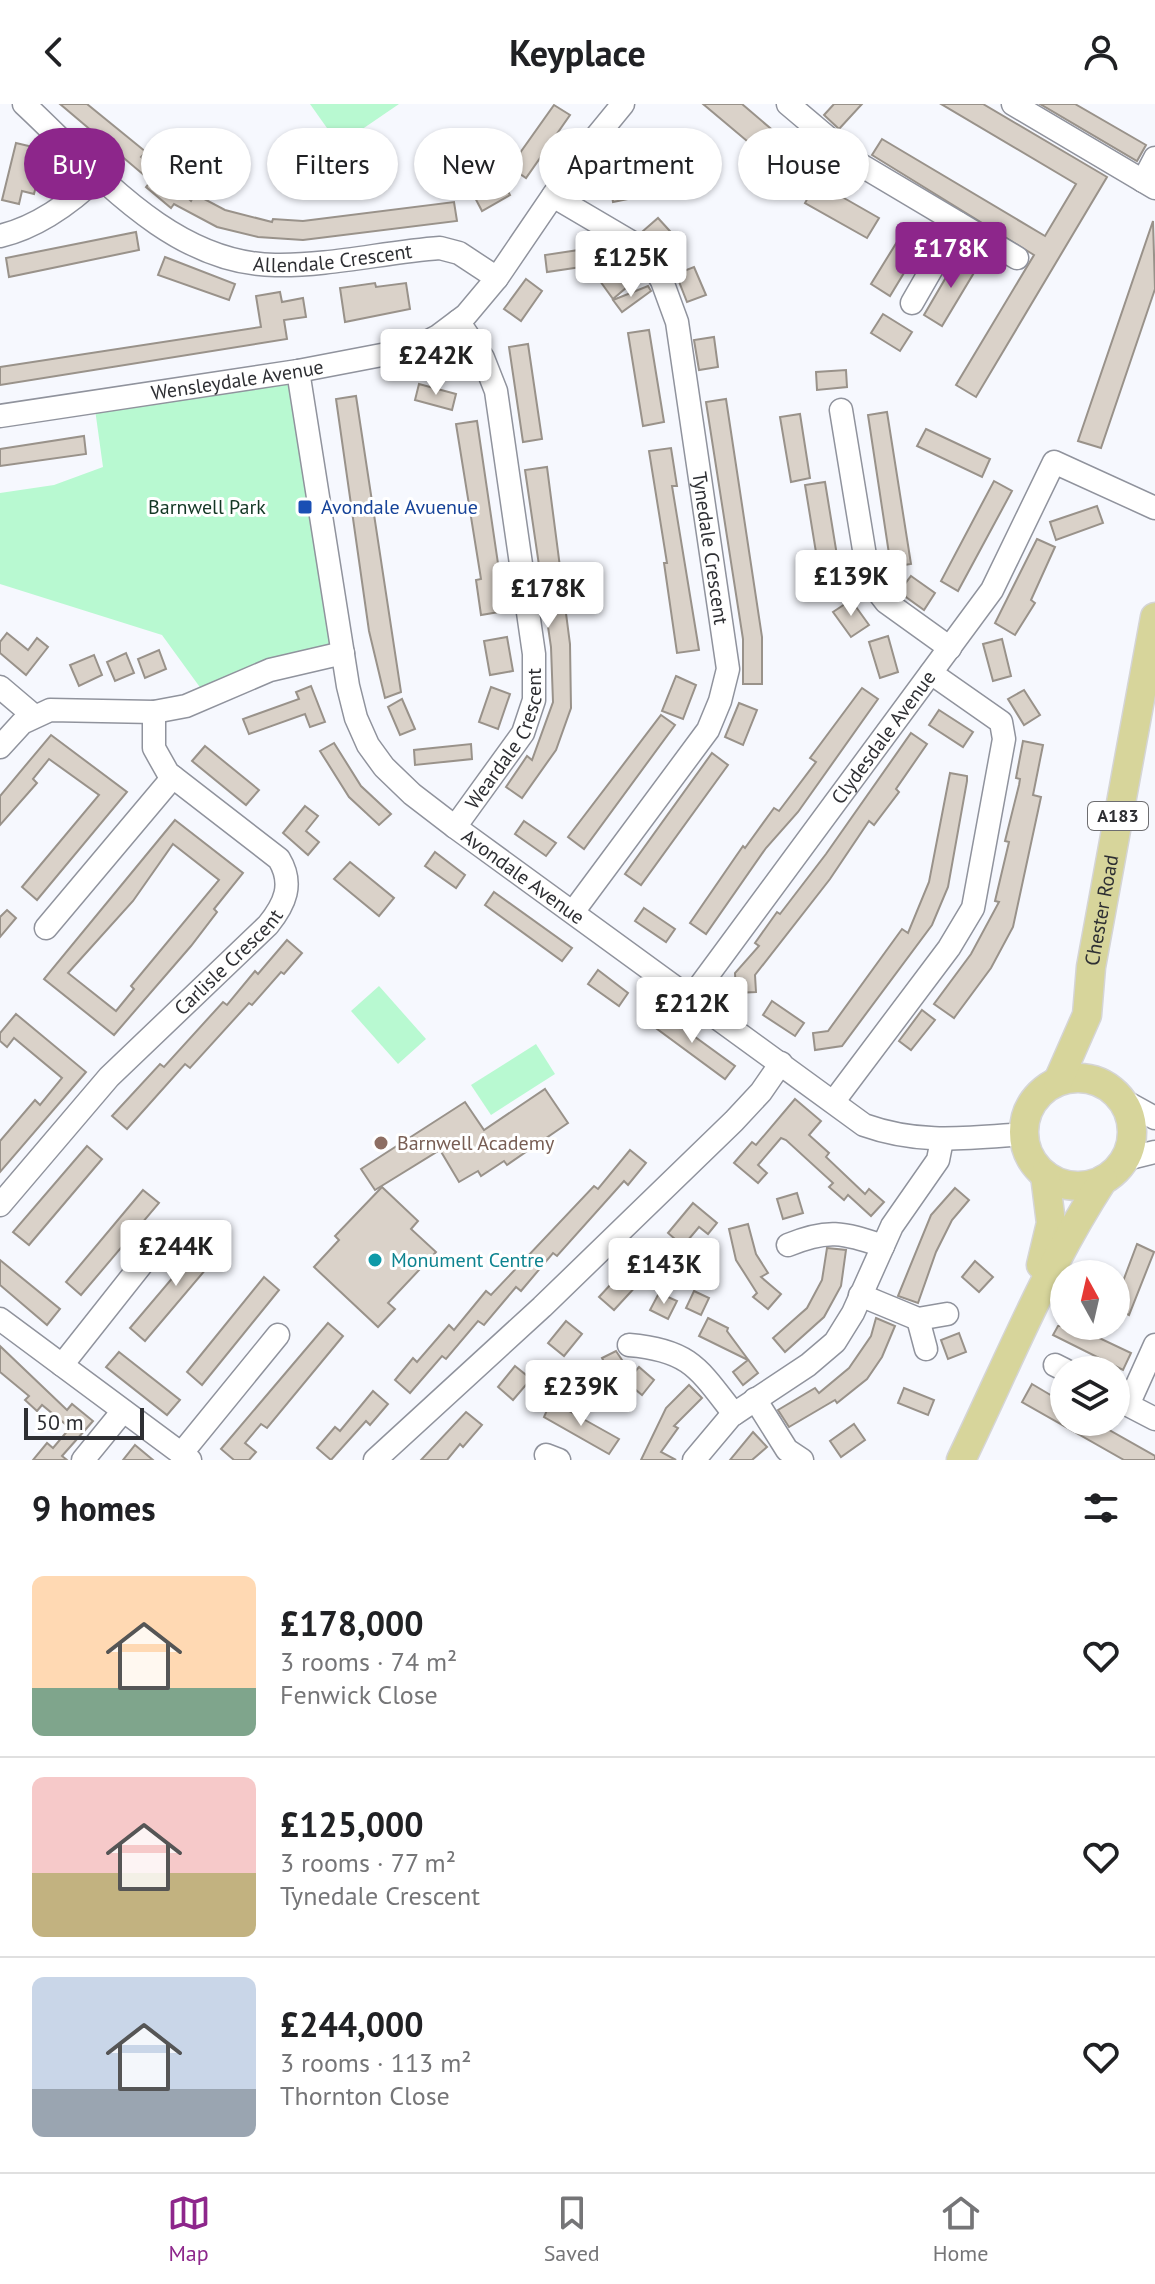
<!DOCTYPE html>
<meta charset="utf-8">
<style>
:root{--surface:#fff;--page:#f2f2f2;--text:#202124;--muted:#757577;--line:#e0e0e0;--accent:#8d268b}
body{margin:0;font-family:"PT Sans",sans-serif;background:var(--page);color:var(--text);height:100vh;display:flex;flex-direction:column;font-size:30px;white-space:nowrap}
*{box-sizing:border-box;margin:0}
p{font-size:26px;color:var(--muted)}
.icon{flex:none;width:44px;height:44px;fill:none;stroke:currentColor;stroke-width:2;stroke-linecap:round;stroke-linejoin:round}
.map{position:relative;height:1356px;overflow:hidden}
.side{display:flex;flex-direction:column;background:var(--surface);flex:1}
.side>*{flex:none}
.hud{position:absolute;left:24px;top:24px;width:1108px;height:72px;display:flex;gap:16px}
.needle{width:52px;rotate:352deg}
.controls{position:absolute;left:1050px;top:1156px;display:grid;gap:16px}
.controls a{display:grid;place-items:center;width:80px;height:80px;border-radius:50%;background:var(--surface);box-shadow:0 2px 6px #0004;font-size:40px}
.scale{position:absolute;left:24px;bottom:20px;width:120px;box-sizing:border-box;padding-left:8px;border:4px solid #2e2f33;border-top:0;font-size:22px;line-height:28px;white-space:nowrap;color:#2e2f33;-webkit-text-stroke:6px #fff;paint-order:stroke}
.price{position:absolute;translate:-50% -68px;padding:0 18px;border-radius:8px;background:#fff;color:#222;font-size:26px;line-height:52px;filter:drop-shadow(0 2px 4px #0008)}
.price::after{content:'';position:absolute;left:50%;top:48px;width:24px;height:18px;margin-left:-12px;background:inherit;clip-path:polygon(0 0,100% 0,50% 100%)}
.price.on{background:var(--accent);color:#fff}
ul{padding:0;list-style:none}
li{display:flex;align-items:center;gap:24px;height:200px;padding:0 32px}
li+li{border-top:2px solid var(--line)}
li span{display:grid;place-items:center;flex:none;width:224px;height:160px;border-radius:12px;color:#555}
li>.icon{margin-inline-start:auto}
span .icon{width:96px;height:96px;fill:#fffc;stroke-width:1}
li b{font-size:34px}
h2{display:flex;justify-content:space-between;align-items:center;height:96px;padding:0 32px;font-size:34px}
.pill{padding:0 28px;border-radius:36px;background:var(--surface);box-shadow:0 2px 6px #0004;font-size:28px;line-height:72px}
.pill.on{background:var(--accent);color:#fff}
header{display:flex;justify-content:space-between;align-items:center;height:104px;padding:0 32px;background:var(--surface);font-size:36px;font-weight:700}
.tab-bar{display:flex;justify-content:space-around;align-items:center;height:112px;border-top:2px solid var(--line);background:var(--surface);font-size:22px;color:var(--muted)}
.tab-bar a{display:grid;justify-items:center;gap:4px}
.tab-bar .on{color:var(--accent)}
.map>svg:first-child{display:block}
.green{fill:#b8f9d1}
.building{fill:#dad2c9;stroke:#99928a;stroke-width:2;fill-rule:evenodd}
.lines{fill:none;stroke-linecap:round;stroke-linejoin:round}
.minor-casing{stroke:#90939d;stroke-width:25}
.major-casing{stroke:#d5d5d6;stroke-width:31}
.minor{stroke:#fff;stroke-width:22}
.major{stroke:#d7d59b;stroke-width:28}
.transit-dot{fill:#1a4fb4;stroke:#fff;stroke-width:3}
.education-dot{fill:#8d6e63;stroke:#fff;stroke-width:3}
.culture-dot{fill:#0f9aa8;stroke:#fff;stroke-width:3}
.labels{text-anchor:middle;stroke-width:6;stroke-linejoin:round;paint-order:stroke}
.shield{fill:#fff;stroke:#6d6d70;stroke-width:2}
.shield-label{font-size:18px;font-weight:bold;fill:#2e2f33}
.street-label{font-size:20px;fill:#2e2f33;stroke:#fff}
.park-label{font-size:20px;fill:#133724;stroke:#fff}
.transit-label{font-size:20px;fill:#164399;stroke:#fff;text-anchor:start}
.education-label{font-size:20px;fill:#785e54;stroke:#fff;text-anchor:start}
.culture-label{font-size:20px;fill:#0d838f;stroke:#fff;text-anchor:start}
</style>
<header><svg class="icon" aria-label="back" viewBox="0 0 24 24"><path d="M15 5l-7 7 7 7"/></svg>Keyplace<svg class="icon" aria-label="person" viewBox="0 0 24 24"><circle cx="12" cy="8" r="4"/><path d="M4 21q1-7 8-7t8 7"/></svg></header>
<div class="map">
<svg width="1155" height="1356" viewBox="0 0 1155 1356">
<rect width="100%" height="100%" fill="#f6f8fe"/>
<g class="green">
<polygon points="310,0 399,0 339,41"/>
<polygon points="298,267 343,549 207,593 162,531 0,480 0,389 54,381 103,363 94,298"/>
<polygon points="379,882 426,935 398,960 351,907"/>
<polygon points="536,940 555,970 491,1011 471,981"/>
</g>
<g class="building">
<polygon points="60,0 87,0 146,48 141,53 191,97 195,90 225,106 272,118 273,115 303,117 454,98 457,117 303,136 258,133 217,123 174,100 171,104 146,83 151,77"/>
<polygon points="703,0 742,0 817,64 809,74 879,114 867,134 805,99 810,90"/>
<polygon points="834,0 862,0 839,25 824,11"/>
<polygon points="941,0 983,0 1107,73 976,293 956,281 1034,151 872,51 882,35 1045,132 1076,80"/>
<polygon points="1040,0 1075,0 1146,41 1137,57"/>
<polygon points="554,1 570,11 526,74 510,63"/>
<polygon points="16,39 33,43 30,55 42,58 34,90 22,87 19,100 2,96"/>
<polygon points="628,65 633,94 613,98 608,68"/>
<polygon points="501,74 510,91 482,107 473,90"/>
<polygon points="658,114 678,136 663,149 643,127"/>
<polygon points="1153,117 1155,185 1101,344 1078,337"/>
<polygon points="908,120 927,131 890,192 871,180"/>
<polygon points="136,128 139,146 9,173 6,154"/>
<polygon points="592,144 595,161 547,168 545,151"/>
<polygon points="959,151 978,162 942,222 924,211"/>
<polygon points="165,153 235,180 229,196 158,171"/>
<polygon points="694,163 706,191 687,198 676,170"/>
<polygon points="615,166 627,183 613,195 600,177"/>
<polygon points="526,175 542,187 521,217 504,205"/>
<polygon points="375,179 376,183 406,179 410,205 345,218 340,184"/>
<polygon points="648,182 651,187 622,208 613,196"/>
<polygon points="280,188 282,198 303,194 306,213 284,216 287,235 0,281 0,263 261,223 256,192"/>
<polygon points="883,210 912,228 900,247 871,229"/>
<polygon points="649,226 664,318 643,322 628,229"/>
<polygon points="714,233 718,263 699,266 694,236"/>
<polygon points="528,240 542,335 523,338 509,243"/>
<polygon points="846,266 847,283 817,286 816,268"/>
<polygon points="419,280 456,290 452,306 415,296"/>
<polygon points="356,292 401,588 385,594 369,527 336,295"/>
<polygon points="726,295 762,533 762,580 743,580 743,535 706,298"/>
<polygon points="887,308 911,460 891,463 868,311"/>
<polygon points="800,310 810,374 791,378 780,313"/>
<polygon points="477,317 505,507 481,511 476,476 481,475 456,320"/>
<polygon points="926,325 990,355 982,373 917,342"/>
<polygon points="84,332 86,350 0,362 0,345"/>
<polygon points="671,344 677,382 672,382 699,546 677,549 664,459 667,459 649,347"/>
<polygon points="547,363 570,540 571,604 556,646 522,694 506,683 527,652 532,656 553,598 551,543 525,366"/>
<polygon points="994,377 1012,387 958,487 941,477"/>
<polygon points="825,378 841,476 821,479 805,381"/>
<polygon points="1097,402 1103,419 1056,436 1050,418"/>
<polygon points="1037,435 1055,443 1031,496 1035,499 1015,531 995,519"/>
<polygon points="911,472 935,489 924,506 899,488"/>
<polygon points="851,496 869,521 851,533 833,508"/>
<polygon points="7,529 28,546 37,534 48,543 26,571 0,549 0,538"/>
<polygon points="888,532 898,568 880,574 869,538"/>
<polygon points="507,533 513,567 490,571 484,537"/>
<polygon points="1002,535 1011,572 993,577 983,540"/>
<polygon points="159,546 166,565 145,574 138,555"/>
<polygon points="126,549 134,569 115,577 107,558"/>
<polygon points="94,551 102,571 79,582 70,561"/>
<polygon points="676,572 696,581 683,615 662,607"/>
<polygon points="311,582 325,618 310,623 305,610 249,630 243,615 299,595 296,588"/>
<polygon points="491,583 510,590 498,625 479,618"/>
<polygon points="862,584 878,595 798,708 766,744 706,830 690,819 743,742 745,744 774,704 779,707 816,658 810,654"/>
<polygon points="1024,586 1040,611 1024,621 1008,595"/>
<polygon points="402,595 415,625 400,631 388,603"/>
<polygon points="739,599 757,606 743,641 725,633"/>
<polygon points="939,606 973,628 963,643 929,621"/>
<polygon points="661,611 675,621 584,745 568,733"/>
<polygon points="911,629 927,640 896,685 899,688 874,721 869,717 830,775 755,871 756,888 736,889 735,869 759,842 755,839 777,808 780,810 826,750"/>
<polygon points="51,631 127,688 37,796 22,783 99,691 49,655 33,675 37,679 0,721 0,692"/>
<polygon points="1023,637 1043,641 1033,691 1041,693 1013,823 991,864 954,914 934,900 971,850 999,798 995,797 1009,738 1005,737 1019,681 1020,675 1016,674"/>
<polygon points="334,639 361,682 391,710 379,721 349,693 320,647"/>
<polygon points="471,640 472,655 415,661 414,646"/>
<polygon points="205,642 259,686 246,701 192,657"/>
<polygon points="712,649 728,661 641,781 625,770"/>
<polygon points="950,669 967,672 967,677 948,783 932,821 842,942 815,946 813,929 828,927 902,825 908,829 929,778"/>
<polygon points="305,702 318,712 306,727 319,738 308,751 283,729"/>
<path d="M175,716L243,769L214,805L217,808L191,842L114,931L44,875ZM173,740L219,776L131,882L134,885L116,907L68,869L133,797Z"/>
<polygon points="524,717 556,739 546,752 515,730"/>
<polygon points="435,748 465,771 456,784 425,762"/>
<polygon points="350,758 394,794 379,812 334,775"/>
<polygon points="494,788 572,844 562,857 485,801"/>
<polygon points="644,804 675,825 666,838 635,817"/>
<polygon points="7,806 16,814 0,833 0,813"/>
<polygon points="287,836 302,849 284,870 281,868 252,901 249,899 190,964 185,960 127,1025 112,1012 160,960 164,963 223,898 227,901 255,867 258,870"/>
<polygon points="598,866 628,889 619,902 588,880"/>
<polygon points="772,897 804,919 795,932 763,911"/>
<polygon points="658,906 735,962 725,975 649,919"/>
<polygon points="922,906 935,916 911,946 899,937"/>
<polygon points="16,910 86,968 0,1068 0,1037 35,996 40,1001 62,974 14,934 7,943 0,937 0,929"/>
<polygon points="545,985 568,1019 507,1061 504,1057 481,1072 478,1067 459,1078 440,1046 375,1086 361,1065 465,998 484,1026"/>
<polygon points="795,995 821,1017 809,1031 829,1049 826,1053 865,1090 869,1085 884,1098 871,1112 848,1091 844,1096 829,1083 833,1079 786,1036 781,1034 758,1061 767,1069 758,1079 734,1059 752,1038 756,1041"/>
<polygon points="87,1042 102,1055 29,1141 13,1128"/>
<polygon points="630,1046 646,1059 628,1081 624,1077 557,1152 553,1149 521,1187 516,1183 484,1221 478,1217 446,1255 442,1252 410,1289 395,1276 413,1254 417,1258 449,1221 454,1226 486,1187 491,1191 594,1082 598,1085"/>
<polygon points="382,1083 418,1117 411,1125 436,1148 388,1199 395,1205 378,1223 314,1163 339,1136 335,1132"/>
<polygon points="955,1084 969,1096 952,1116 936,1148 918,1199 898,1192 931,1111"/>
<polygon points="143,1086 159,1099 81,1191 66,1178"/>
<polygon points="797,1089 803,1109 783,1115 777,1095"/>
<polygon points="693,1099 717,1119 708,1130 699,1123 683,1142 668,1129"/>
<polygon points="748,1120 756,1150 768,1169 761,1173 781,1190 768,1205 753,1193 757,1189 736,1156 729,1125"/>
<polygon points="208,1132 223,1145 145,1237 130,1224"/>
<polygon points="648,1140 663,1153 614,1206 599,1193"/>
<polygon points="1137,1140 1154,1148 1129,1211 1116,1204 1116,1196"/>
<polygon points="827,1144 846,1146 841,1182 824,1213 785,1248 773,1234 807,1204 822,1176"/>
<polygon points="0,1156 60,1205 47,1221 0,1181"/>
<polygon points="975,1157 993,1173 979,1188 962,1173"/>
<polygon points="264,1173 279,1186 202,1281 187,1268"/>
<polygon points="694,1187 709,1194 701,1211 686,1204"/>
<polygon points="659,1189 677,1197 668,1215 650,1206"/>
<polygon points="708,1214 728,1224 727,1227 758,1269 743,1281 733,1268 748,1256 699,1232"/>
<polygon points="876,1214 895,1222 882,1253 867,1275 837,1299 835,1296 789,1323 778,1306 815,1284 819,1289 849,1264 871,1232"/>
<polygon points="566,1217 582,1230 564,1252 548,1239"/>
<polygon points="328,1219 343,1232 267,1324 261,1320 245,1339 256,1348 249,1356 234,1356 221,1345"/>
<polygon points="1058,1222 1074,1222 1131,1249 1123,1266 1053,1231"/>
<polygon points="959,1229 966,1248 948,1255 941,1236"/>
<polygon points="0,1242 67,1306 72,1300 93,1317 62,1352 67,1356 33,1356 47,1339 53,1344 70,1324 42,1301 37,1307 25,1296 29,1292 0,1268"/>
<polygon points="616,1247 632,1271 639,1263 654,1276 642,1291 618,1271 612,1274 602,1254"/>
<polygon points="119,1248 180,1296 167,1311 106,1263"/>
<polygon points="515,1262 531,1275 513,1296 498,1283"/>
<polygon points="1032,1280 1064,1299 1064,1318 1095,1318 1155,1352 1155,1356 1124,1356 1022,1298"/>
<polygon points="689,1281 702,1294 674,1322 678,1324 661,1348 676,1356 641,1356 666,1304"/>
<polygon points="904,1284 934,1296 928,1311 898,1299"/>
<polygon points="373,1287 388,1300 370,1321 366,1317 331,1356 317,1344 335,1323 340,1327"/>
<polygon points="551,1297 619,1335 609,1350 544,1313"/>
<polygon points="466,1308 482,1321 463,1343 460,1340 447,1356 421,1356"/>
<polygon points="854,1320 865,1336 841,1353 830,1337"/>
<polygon points="753,1328 767,1343 752,1356 730,1356"/>
<polygon points="135,1341 153,1356 123,1356"/>
</g>
<g class="lines">
<defs>
<g id="minor">
<path id="s1" d="M24,0C95,66 171,160 275,161C330,162 385,148 440,144L459,149L497,174L578,55L623,0"/>
<polyline points="788,0 859,60 1017,154"/>
<polyline points="1013,0 1155,84"/>
<polyline points="1143,77 1155,54"/>
<path id="s2" d="M553,92L643,145L662,177L677,218L728,565L720,597L708,626L573,808"/>
<path d="M0,132C38,123 72,98 100,71"/>
<polyline points="912,199 958,119"/>
<path id="s3" d="M298,267L348,582L356,614L368,641L384,663L412,690L455,723L864,1021C920,1041 967,1034 1025,1030"/>
<polyline points="841,306 869,476 886,498 950,544"/>
<path id="s4" d="M0,312L298,267L413,245L438,232L466,211L497,174"/>
<polyline points="0,583 33,611"/>
<polyline points="0,643 22,619 50,606 154,608 186,602 270,566 343,549"/>
<path id="s5" d="M455,723L523,629L534,596V550L496,287L483,254L458,217"/>
<polyline points="46,824 173,673"/>
<path id="s6" d="M691,894L992,486L1054,358L1155,404"/>
<polyline points="834,997 949,844 973,804 1004,635 1001,618 931,569"/>
<polyline points="1124,997 1155,1014"/>
<polyline points="1126,1055 1155,1048"/>
<path id="s7" d="M0,1101L109,973L268,821C285,800 294,780 279,755L168,669L154,644V608"/>
<path d="M788,1141C829,1124 843,1129 883,1142"/>
<polyline points="860,1191 918,1215 947,1210"/>
<polyline points="0,1215 190,1356"/>
<polyline points="918,1215 926,1245"/>
<path d="M629,1241C690,1246 699,1265 734,1310"/>
<polyline points="1155,1241 1128,1301 1155,1315"/>
<polyline points="62,1261 153,1146"/>
<polyline points="1055,1261 1065,1266"/>
<polyline points="755,1295 787,1346 802,1356"/>
<polyline points="181,1350 278,1231"/>
<polyline points="546,1351 559,1356"/>
<polyline points="83,1356 123,1307"/>
<polyline points="375,1356 542,1203 734,1017 761,988 781,959"/>
<polyline points="694,1356 731,1312 808,1261 835,1238 853,1209 892,1122 938,1056 942,1036"/>
</g>
<g id="major">
<circle cx="1078" cy="1028" r="54"/>
<path id="s8" d="M1058,977L1087,911L1091,863L1155,513"/>
<polyline points="1041,1161 1051,1119 1045,1071"/>
<path d="M961,1356C1007,1261 1045,1165 1103,1076"/>
</g>
</defs>
<use href="#minor" class="minor-casing"/>
<use href="#major" class="major-casing"/>
<use href="#minor" class="minor"/>
<use href="#major" class="major"/>
</g>
<rect class="transit-dot" x="297" y="395" width="16" height="16" rx="4"/>
<circle class="education-dot" cx="381" cy="1039" r="8"/>
<circle class="culture-dot" cx="375" cy="1156" r="8"/>
<g class="labels">
<rect class="shield" x="1088" y="698" width="60" height="28" rx="6"/>
<g class="shield-label">
<text x="1118" y="718">A183</text>
</g>
<g class="street-label">
<text dy="7" stroke="none"><textPath href="#s1" startOffset="364">Allendale Crescent</textPath></text>
<text dy="7" stroke="none"><textPath href="#s4" startOffset="240">Wensleydale Avenue</textPath></text>
<text dy="7" stroke="none"><textPath href="#s2" startOffset="414">Tynedale Crescent</textPath></text>
<text dy="7" stroke="none"><textPath href="#s5" startOffset="104">Weardale Crescent</textPath></text>
<text dy="7" stroke="none"><textPath href="#s6" startOffset="324">Clydesdale Avenue</textPath></text>
<text dy="7" stroke="none"><textPath href="#s3" startOffset="586">Avondale Avenue</textPath></text>
<text dy="7" stroke="none"><textPath href="#s8" startOffset="178">Chester Road</textPath></text>
<text dy="7" stroke="none"><textPath href="#s7" startOffset="334">Carlisle Crescent</textPath></text>
</g>
<g class="park-label">
<text x="207" y="410">Barnwell Park</text>
</g>
<g class="transit-label">
<text x="321" y="410">Avondale Avuenue</text>
</g>
<g class="education-label">
<text x="397" y="1046">Barnwell Academy</text>
</g>
<g class="culture-label">
<text x="391" y="1163">Monument Centre</text>
</g>
</g>
</svg>
<div class="controls">
<a><svg class="needle" viewBox="-14 -14 28 28"><path d="M0-13l5 13h-10z" fill="#e53935"/><path d="M0 13l5-13h-10z" fill="#757577"/></svg></a>
<a><svg class="icon" aria-label="layers" viewBox="0 0 24 24"><path d="M12 4l9 5-9 5-9-5zM3 14l9 5 9-5"/></svg></a>
</div>
<div class="scale">50 m</div>
<b class="price on" style="left:951px;top:186px">£178K</b>
<b class="price" style="left:631px;top:195px">£125K</b>
<b class="price" style="left:436px;top:293px">£242K</b>
<b class="price" style="left:851px;top:514px">£139K</b>
<b class="price" style="left:548px;top:526px">£178K</b>
<b class="price" style="left:692px;top:941px">£212K</b>
<b class="price" style="left:176px;top:1184px">£244K</b>
<b class="price" style="left:664px;top:1202px">£143K</b>
<b class="price" style="left:581px;top:1324px">£239K</b>
<div class="hud">
<a class="pill on">Buy</a>
<a class="pill">Rent</a>
<a class="pill">Filters</a>
<a class="pill">New</a>
<a class="pill">Apartment</a>
<a class="pill">House</a>
</div>
</div>
<section class="side">
<h2>9 homes<svg class="icon" aria-label="filters" viewBox="0 0 24 24"><path d="M4 7h16M4 17h16"/><circle cx="9" cy="7" r="2"/><circle cx="15" cy="17" r="2"/></svg></h2>
<ul>
<li><span style="background:linear-gradient(#ffd9b3 70%,#7fa58c 0)"><svg class="icon" aria-label="home" viewBox="0 0 24 24"><path d="M3 11l9-7 9 7M6 9v11h12V9"/></svg></span><div><b>£178,000</b><p>3 rooms · 74 m²</p><p>Fenwick Close</p></div><svg class="icon" aria-label="heart" viewBox="0 0 24 24"><path d="M12 20l-8-8c-3-5 5-10 8-4 3-6 11-1 8 4z"/></svg></li>
<li><span style="background:linear-gradient(#f6c9c9 60%,#c2b280 0)"><svg class="icon" aria-label="home" viewBox="0 0 24 24"><path d="M3 11l9-7 9 7M6 9v11h12V9"/></svg></span><div><b>£125,000</b><p>3 rooms · 77 m²</p><p>Tynedale Crescent</p></div><svg class="icon" aria-label="heart" viewBox="0 0 24 24"><path d="M12 20l-8-8c-3-5 5-10 8-4 3-6 11-1 8 4z"/></svg></li>
<li><span style="background:linear-gradient(#c9d6e8 70%,#9aa5b1 0)"><svg class="icon" aria-label="home" viewBox="0 0 24 24"><path d="M3 11l9-7 9 7M6 9v11h12V9"/></svg></span><div><b>£244,000</b><p>3 rooms · 113 m²</p><p>Thornton Close</p></div><svg class="icon" aria-label="heart" viewBox="0 0 24 24"><path d="M12 20l-8-8c-3-5 5-10 8-4 3-6 11-1 8 4z"/></svg></li>
</ul>
</section>
<nav class="tab-bar">
<a class="on"><svg class="icon" aria-label="map" viewBox="0 0 24 24"><path d="M3 6l6-2 6 2 6-2v14l-6 2-6-2-6 2zM9 4v14M15 6v14"/></svg>Map</a>
<a><svg class="icon" aria-label="saved" viewBox="0 0 24 24"><path d="M7 4h10v16l-5-4-5 4z"/></svg>Saved</a>
<a><svg class="icon" aria-label="home" viewBox="0 0 24 24"><path d="M3 11l9-7 9 7M6 9v11h12V9"/></svg>Home</a>
</nav>
